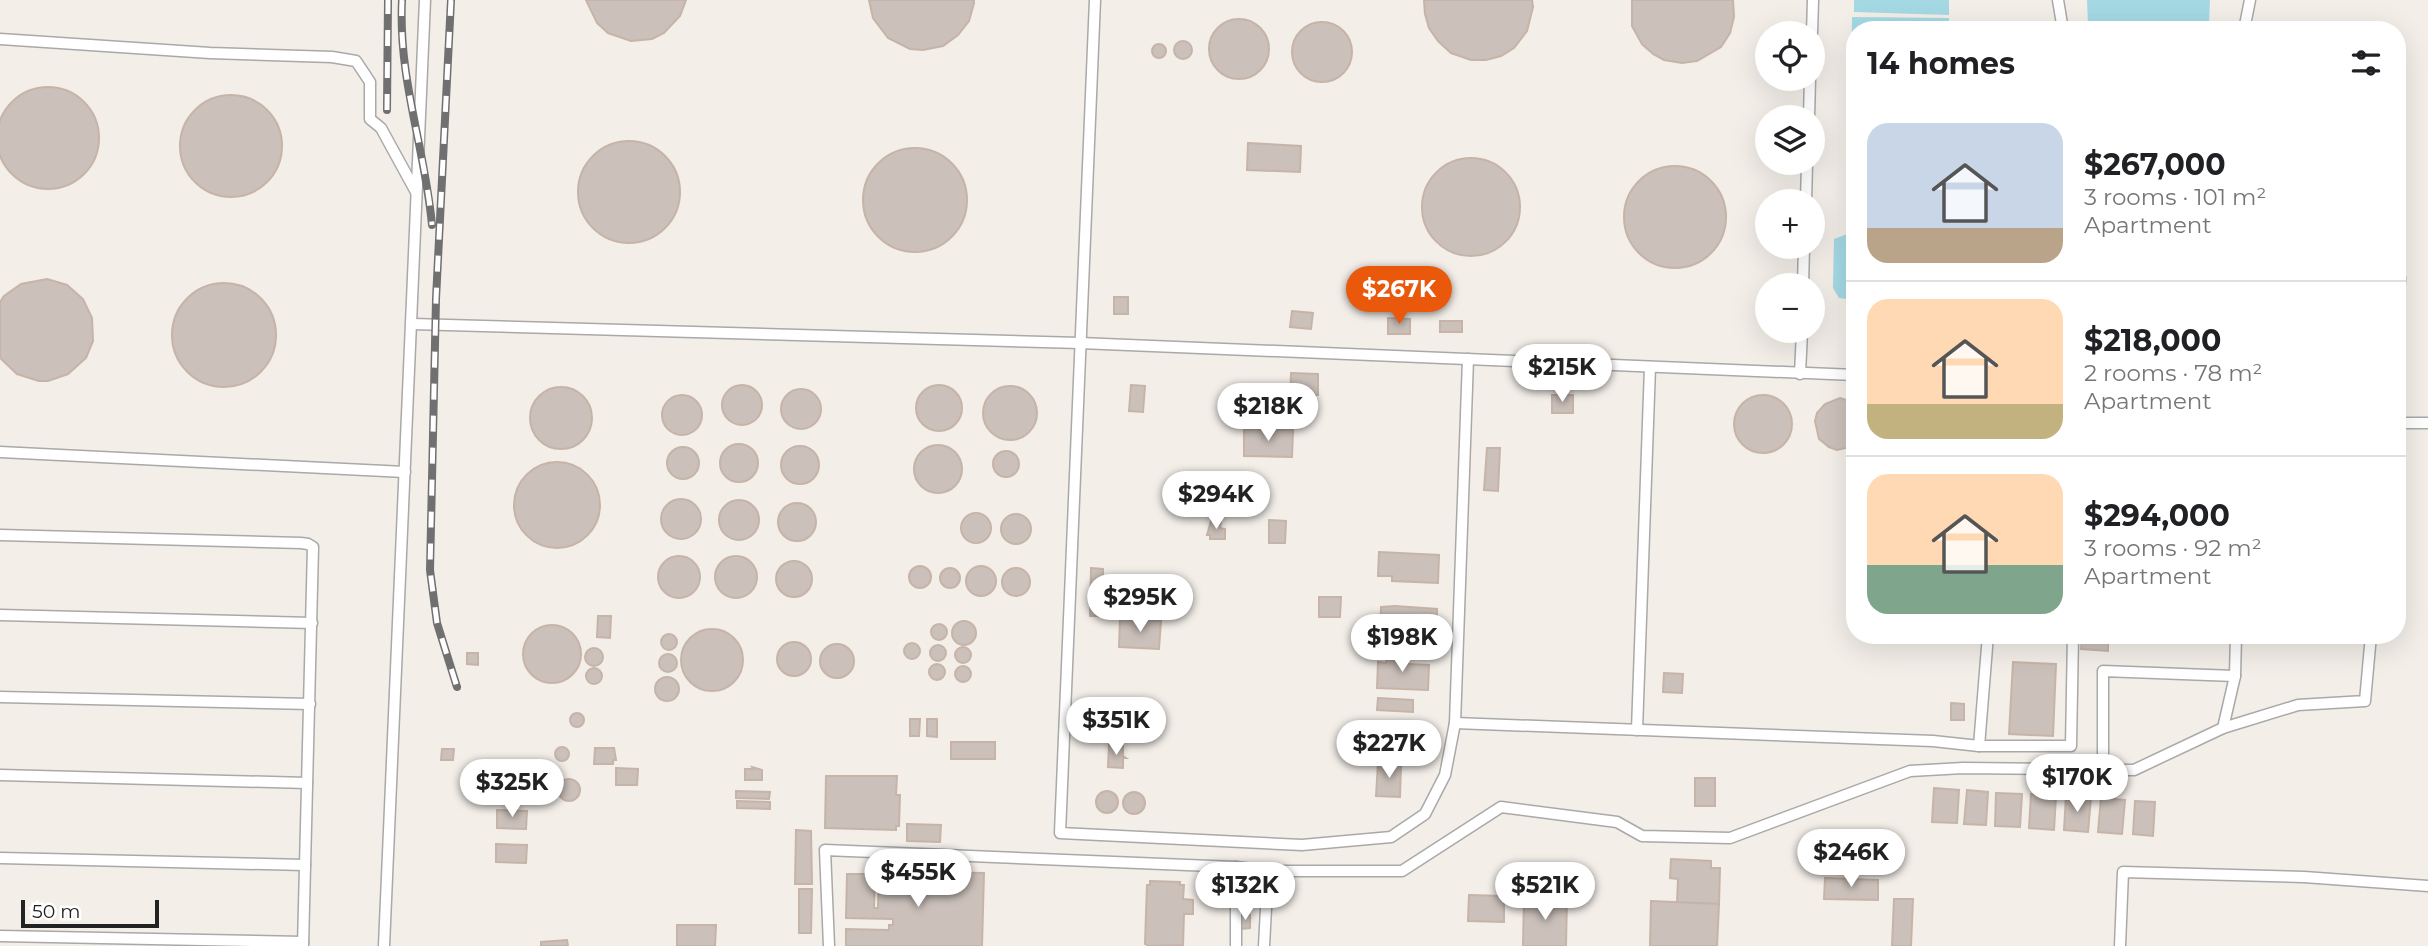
<!DOCTYPE html>
<meta charset="utf-8">
<style>
:root{--surface:#fff;--page:#f6f6f6;--text:#202124;--muted:#757577;--line:#e0e0e0;--accent:#ea580c}
body{margin:0;font-family:Montserrat,sans-serif;background:var(--page);color:var(--text);height:100vh;display:flex;flex-direction:column;font-size:26px;white-space:nowrap}
*{box-sizing:border-box;margin:0}
p{font-size:23px;color:var(--muted)}
.icon{flex:none;width:38px;height:38px;fill:none;stroke:currentColor;stroke-width:2;stroke-linecap:round;stroke-linejoin:round}
.map{position:relative;flex:1;overflow:hidden}
.details{position:absolute;left:1846px;top:21px;width:560px;height:623px;display:flex;flex-direction:column;background:var(--surface);border-radius:28px;box-shadow:0 7px 28px #0002}
.details>*{flex:none}
.tools{position:absolute;left:1755px;top:21px;display:grid;gap:14px}
.tools a{display:grid;place-items:center;width:70px;height:70px;border-radius:50%;background:var(--surface);box-shadow:0 7px 28px #0002;font-size:35px}
.scale{position:absolute;left:21px;bottom:18px;width:138px;box-sizing:border-box;padding-left:7px;border:4px solid #222;border-top:0;font-size:19px;line-height:24px;white-space:nowrap;color:#222;-webkit-text-stroke:5px #fff;paint-order:stroke}
.price{position:absolute;translate:-50% -60px;padding:0 16px;border-radius:24px;background:#fff;color:#222;font-size:23px;line-height:46px;filter:drop-shadow(0 2px 4px #0008)}
.price::after{content:'';position:absolute;left:50%;top:42px;width:21px;height:16px;margin-left:-10px;background:inherit;clip-path:polygon(0 0,100% 0,50% 100%)}
.price.active{background:var(--accent);color:#fff}
ul{padding:0;list-style:none}
li{display:flex;align-items:center;gap:21px;height:175px;padding:0 21px}
li+li{border-top:2px solid var(--line)}
li span{display:grid;place-items:center;flex:none;width:196px;height:140px;border-radius:21px;color:#555}
li>.icon{margin-inline-start:auto}
span .icon{width:84px;height:84px;fill:#fffc;stroke-width:1}
li b{font-size:30px}
h2{display:flex;justify-content:space-between;align-items:center;height:84px;padding:0 21px;font-size:30px}
.map>svg:first-child{display:block}
.water{fill:#a4d9e4}
.building{fill:#cbc0ba;stroke:#c6b4a8;stroke-width:2}
.lines{fill:none;stroke-linecap:round;stroke-linejoin:round}
.service-casing{stroke:#a9a9a9;stroke-width:13}
.service{stroke:#fff;stroke-width:10}
.rail-casing{stroke:#707070;stroke-width:8}
.rail{stroke:#fff;stroke-width:5;stroke-dasharray:16;stroke-linecap:butt}
</style>
<div class="map">
<svg width="2428" height="946" viewBox="0 0 2428 946">
<rect width="100%" height="100%" fill="#f3eee8"/>
<g class="water">
<polygon points="1854,0 1949,0 1949,15 1854,12"/>
<polygon points="2087,0 2210,0 2209,24 2205,30 2092,30 2088,25"/>
<polygon points="1852,17 1949,18 1949,30 1855,30 1855,123 1851,123"/>
<polygon points="1850,233 1855,233 1855,300 1839,298 1833,288 1834,239"/>
</g>
<g class="building">
<polygon points="586,0 686,0 680,16 664,33 652,39 631,41 608,33 597,23"/>
<polygon points="869,0 974,0 974,3 969,21 958,35 943,46 923,50 910,49 888,38 873,18"/>
<polygon points="1424,0 1532,0 1533,7 1527,31 1514,48 1501,56 1486,60 1471,60 1451,53 1438,41 1429,28 1425,14"/>
<polygon points="1632,0 1733,0 1734,17 1730,33 1721,47 1697,61 1682,63 1664,60 1653,54 1642,44 1632,26"/>
<circle cx="1239" cy="49" r="30"/>
<circle cx="1322" cy="52" r="30"/>
<circle cx="1183" cy="50" r="9"/>
<circle cx="1159" cy="51" r="7"/>
<circle cx="48" cy="138" r="51"/>
<circle cx="231" cy="146" r="51"/>
<circle cx="629" cy="192" r="51"/>
<polygon points="1248,143 1301,146 1300,172 1247,170"/>
<circle cx="915" cy="200" r="52"/>
<circle cx="1471" cy="207" r="49"/>
<circle cx="1675" cy="217" r="51"/>
<polygon points="47,279 67,285 83,299 92,318 93,341 86,358 68,374 48,381 39,381 17,374 0,358 0,302 4,296 21,284"/>
<circle cx="224" cy="335" r="52"/>
<rect x="1114" y="297" width="14" height="17"/>
<polygon points="1292,311 1313,313 1311,329 1290,327"/>
<polygon points="1388,318 1410,319 1410,334 1388,334"/>
<rect x="1440" y="321" width="22" height="11"/>
<polygon points="1291,373 1318,374 1318,395 1306,395 1305,403 1290,403"/>
<circle cx="939" cy="408" r="23"/>
<polygon points="1131,385 1145,386 1143,412 1129,411"/>
<circle cx="742" cy="405" r="20"/>
<circle cx="1010" cy="413" r="27"/>
<circle cx="561" cy="418" r="31"/>
<circle cx="801" cy="409" r="20"/>
<rect x="1552" y="395" width="21" height="18"/>
<circle cx="682" cy="415" r="20"/>
<circle cx="1763" cy="424" r="29"/>
<polygon points="1840,398 1855,403 1855,446 1837,450 1829,447 1819,439 1815,421 1817,413 1825,404"/>
<polygon points="1244,429 1293,430 1292,457 1244,456"/>
<circle cx="739" cy="463" r="19"/>
<circle cx="938" cy="469" r="24"/>
<circle cx="800" cy="465" r="19"/>
<circle cx="683" cy="463" r="16"/>
<polygon points="1487,448 1500,448 1498,491 1484,490"/>
<circle cx="1006" cy="464" r="13"/>
<circle cx="557" cy="505" r="43"/>
<polygon points="1198,479 1217,480 1217,498 1221,498 1221,506 1217,506 1217,515 1197,515"/>
<circle cx="681" cy="519" r="20"/>
<circle cx="739" cy="520" r="20"/>
<circle cx="797" cy="522" r="19"/>
<circle cx="976" cy="528" r="15"/>
<circle cx="1016" cy="529" r="15"/>
<polygon points="1269,520 1286,521 1285,543 1269,543"/>
<polygon points="1211,521 1221,521 1220,528 1225,529 1225,539 1210,539 1210,535 1207,535"/>
<polygon points="1379,552 1439,555 1438,583 1392,581 1392,576 1378,576"/>
<circle cx="679" cy="577" r="21"/>
<circle cx="736" cy="577" r="21"/>
<circle cx="794" cy="579" r="18"/>
<circle cx="920" cy="577" r="11"/>
<circle cx="981" cy="581" r="15"/>
<circle cx="950" cy="578" r="10"/>
<polygon points="1091,568 1103,569 1102,616 1090,616"/>
<circle cx="1016" cy="582" r="14"/>
<polygon points="1121,587 1133,587 1132,613 1120,613"/>
<polygon points="1319,597 1341,597 1340,617 1319,617"/>
<polygon points="1395,606 1437,609 1436,641 1380,639 1381,607"/>
<polygon points="598,616 611,616 610,638 597,637"/>
<polygon points="1120,619 1161,621 1159,649 1119,647"/>
<circle cx="964" cy="633" r="12"/>
<circle cx="939" cy="632" r="8"/>
<circle cx="552" cy="654" r="29"/>
<circle cx="712" cy="660" r="31"/>
<circle cx="669" cy="642" r="8"/>
<polygon points="2082,635 2108,635 2108,651 2081,649"/>
<circle cx="794" cy="659" r="17"/>
<circle cx="912" cy="651" r="8"/>
<circle cx="837" cy="661" r="17"/>
<circle cx="938" cy="653" r="8"/>
<circle cx="963" cy="655" r="8"/>
<circle cx="594" cy="657" r="9"/>
<polygon points="467,653 478,653 478,665 467,664"/>
<circle cx="668" cy="663" r="9"/>
<polygon points="1387,655 1408,656 1408,664 1429,665 1428,690 1377,688 1378,662 1386,663"/>
<polygon points="2013,662 2056,664 2053,736 2009,734"/>
<circle cx="937" cy="672" r="8"/>
<circle cx="963" cy="674" r="8"/>
<circle cx="594" cy="676" r="8"/>
<polygon points="1664,673 1683,674 1682,693 1663,692"/>
<circle cx="667" cy="689" r="12"/>
<polygon points="1378,698 1413,700 1413,712 1377,710"/>
<polygon points="1951,703 1964,704 1964,720 1951,720"/>
<circle cx="577" cy="720" r="7"/>
<polygon points="910,719 920,719 919,736 910,736"/>
<polygon points="927,719 937,719 937,737 927,736"/>
<rect x="951" y="742" width="44" height="17"/>
<polygon points="1109,745 1123,746 1123,756 1126,758 1123,758 1123,768 1108,767"/>
<circle cx="562" cy="754" r="7"/>
<polygon points="595,748 614,748 616,760 613,760 613,764 594,764"/>
<polygon points="442,749 454,749 453,760 441,760"/>
<polygon points="1378,763 1401,764 1400,797 1376,796"/>
<polygon points="752,767 762,770 762,780 745,780 745,769 753,769"/>
<polygon points="616,768 638,769 637,785 616,785"/>
<polygon points="826,776 897,776 896,795 900,795 899,826 896,826 896,830 825,828"/>
<rect x="1695" y="778" width="20" height="28"/>
<circle cx="569" cy="790" r="11"/>
<polygon points="1934,788 1959,790 1957,823 1932,822"/>
<polygon points="1967,790 1988,792 1986,825 1964,824"/>
<polygon points="736,791 770,792 769,799 736,798"/>
<circle cx="1107" cy="802" r="11"/>
<circle cx="1134" cy="803" r="11"/>
<polygon points="1996,793 2022,794 2020,827 1995,826"/>
<polygon points="2031,794 2056,796 2054,830 2029,828"/>
<polygon points="2066,796 2091,798 2088,832 2064,830"/>
<polygon points="2101,798 2125,800 2122,834 2098,832"/>
<polygon points="737,801 770,802 770,809 737,808"/>
<polygon points="2135,801 2155,802 2153,836 2133,834"/>
<polygon points="497,810 527,811 526,829 497,828"/>
<polygon points="907,824 941,825 940,842 907,841"/>
<polygon points="796,830 811,831 812,884 795,884"/>
<polygon points="496,844 527,845 526,863 496,862"/>
<polygon points="1671,859 1711,861 1711,868 1720,868 1719,904 1677,903 1678,879 1670,878"/>
<polygon points="879,871 984,873 982,946 846,946 846,929 889,930 889,925 893,925 893,919 846,918 847,874 875,874 874,908 878,908"/>
<polygon points="1825,878 1878,880 1878,900 1824,899"/>
<polygon points="1150,881 1180,882 1180,885 1184,885 1183,899 1193,900 1193,914 1184,914 1183,945 1149,946 1145,944 1147,885 1150,885"/>
<polygon points="799,889 812,889 811,933 799,933"/>
<polygon points="1469,895 1504,896 1504,922 1468,921"/>
<polygon points="1538,896 1567,899 1566,946 1523,946 1524,898 1538,899"/>
<polygon points="1894,899 1913,899 1911,946 1892,946"/>
<polygon points="1651,901 1719,904 1717,946 1650,946"/>
<polygon points="1241,915 1250,915 1250,928 1241,929"/>
<polygon points="677,925 716,925 715,946 677,946"/>
<polygon points="567,940 568,946 541,946 541,942"/>
</g>
<g class="lines">
<defs>
<g id="service">
<polyline points="1095,0 1060,833 1302,845 1391,837 1425,814 1445,775 1455,723 1468,359"/>
<polyline points="2058,0 2063,30"/>
<polyline points="2244,30 2250,0"/>
<polyline points="1812,33 1813,0"/>
<polyline points="0,39 210,53 332,57 356,61 370,82 370,119 381,128 416,192"/>
<polyline points="1809,117 1810,79"/>
<polyline points="1806,201 1807,163"/>
<polyline points="2398,278 2400,278 2398,311"/>
<polyline points="1803,285 1804,247"/>
<polyline points="412,324 1080,343 1855,375"/>
<polyline points="1800,374 1802,331"/>
<polyline points="2398,423 2428,423"/>
<polyline points="0,452 405,472"/>
<polyline points="0,535 301,543 308,544 313,547 303,946"/>
<polyline points="0,615 312,623"/>
<polyline points="0,697 310,704"/>
<polyline points="1455,723 1933,741 1979,746 2071,746 2073,635"/>
<polyline points="2223,728 2235,676 2236,635"/>
<polyline points="1637,730 1650,367"/>
<polyline points="1979,746 1988,635"/>
<polyline points="2103,770 2103,671 2235,676"/>
<polyline points="0,775 307,783"/>
<polyline points="0,858 305,865"/>
<polyline points="1236,867 1268,871"/>
<polyline points="0,936 303,942"/>
<polyline points="384,946 425,0"/>
<polyline points="829,946 825,850 1236,867 1236,946"/>
<polyline points="1264,946 1268,871 1402,871 1501,807 1617,822 1642,836 1730,838 1910,771 1963,768 2134,770 2223,728 2298,705 2365,701 2371,635"/>
<polyline points="2120,946 2123,872 2304,877 2428,886"/>
</g>
</defs>
<use href="#service" class="service-casing"/>
<use href="#service" class="service"/>
<defs>
<g id="rail">
<path d="M402,0C398,79 425,148 432,225"/>
<polyline points="451,0 436,299 430,570 437,623 457,687"/>
<polyline points="387,110 388,0"/>
</g>
</defs>
<use href="#rail" class="rail-casing"/>
<use href="#rail" class="rail"/>
</g>
</svg>
<div class="tools">
<a><svg class="icon" aria-label="locate" viewBox="0 0 24 24"><circle cx="12" cy="12" r="6"/><path d="M12 2v4M12 18v4M2 12h4M18 12h4"/></svg></a>
<a><svg class="icon" aria-label="layers" viewBox="0 0 24 24"><path d="M12 4l9 5-9 5-9-5zM3 14l9 5 9-5"/></svg></a>
<a>+</a>
<a>−</a>
</div>
<div class="scale">50 m</div>
<b class="price active" style="left:1399px;top:326px">$267K</b>
<b class="price" style="left:1562px;top:404px">$215K</b>
<b class="price" style="left:1268px;top:443px">$218K</b>
<b class="price" style="left:1216px;top:531px">$294K</b>
<b class="price" style="left:1140px;top:634px">$295K</b>
<b class="price" style="left:1402px;top:674px">$198K</b>
<b class="price" style="left:1116px;top:757px">$351K</b>
<b class="price" style="left:1389px;top:780px">$227K</b>
<b class="price" style="left:2077px;top:814px">$170K</b>
<b class="price" style="left:512px;top:819px">$325K</b>
<b class="price" style="left:1851px;top:889px">$246K</b>
<b class="price" style="left:918px;top:909px">$455K</b>
<b class="price" style="left:1245px;top:922px">$132K</b>
<b class="price" style="left:1545px;top:922px">$521K</b>
<section class="details">
<h2>14 homes<svg class="icon" aria-label="filters" viewBox="0 0 24 24"><path d="M4 7h16M4 17h16"/><circle cx="9" cy="7" r="2"/><circle cx="15" cy="17" r="2"/></svg></h2>
<ul>
<li><span style="background:linear-gradient(#c9d6e8 75%,#b9a48a 0)"><svg class="icon" aria-label="home" viewBox="0 0 24 24"><path d="M3 11l9-7 9 7M6 9v11h12V9"/></svg></span><div><b>$267,000</b><p>3 rooms · 101 m²</p><p>Apartment</p></div></li>
<li><span style="background:linear-gradient(#ffd9b3 75%,#c2b280 0)"><svg class="icon" aria-label="home" viewBox="0 0 24 24"><path d="M3 11l9-7 9 7M6 9v11h12V9"/></svg></span><div><b>$218,000</b><p>2 rooms · 78 m²</p><p>Apartment</p></div></li>
<li><span style="background:linear-gradient(#ffd9b3 65%,#7fa58c 0)"><svg class="icon" aria-label="home" viewBox="0 0 24 24"><path d="M3 11l9-7 9 7M6 9v11h12V9"/></svg></span><div><b>$294,000</b><p>3 rooms · 92 m²</p><p>Apartment</p></div></li>
</ul>
</section>
</div>
